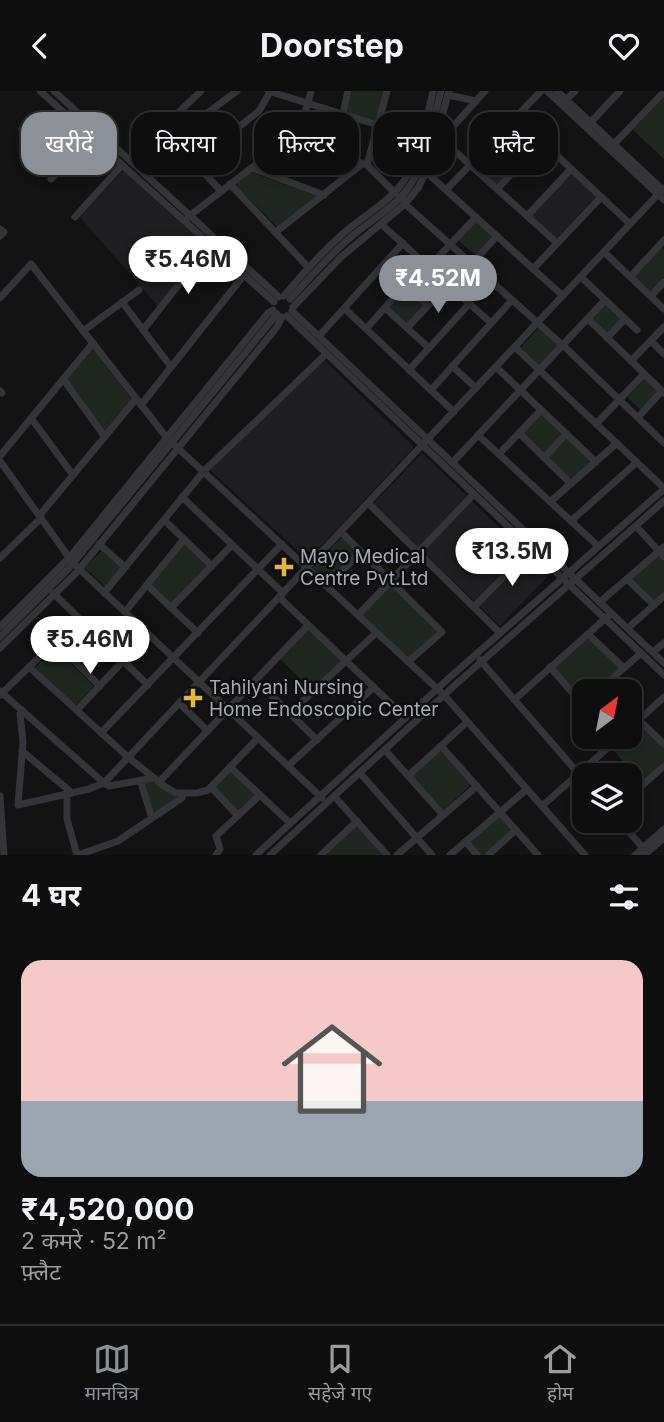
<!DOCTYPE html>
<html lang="hi">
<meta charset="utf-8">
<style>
:root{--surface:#0e0e0f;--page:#1c1c1d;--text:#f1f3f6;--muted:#9b9c9e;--line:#2e2e2f;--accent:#8c9099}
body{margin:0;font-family:Inter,"Noto Sans Devanagari",sans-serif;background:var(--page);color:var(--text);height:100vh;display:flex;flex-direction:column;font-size:26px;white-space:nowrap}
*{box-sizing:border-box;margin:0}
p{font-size:23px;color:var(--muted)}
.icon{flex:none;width:38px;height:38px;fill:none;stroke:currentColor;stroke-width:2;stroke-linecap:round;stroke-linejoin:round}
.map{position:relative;height:764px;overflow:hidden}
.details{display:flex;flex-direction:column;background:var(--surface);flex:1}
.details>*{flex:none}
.guide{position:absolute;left:21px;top:21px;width:623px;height:63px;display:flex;gap:14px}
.needle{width:46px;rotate:32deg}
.fabs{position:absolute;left:572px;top:588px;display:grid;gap:14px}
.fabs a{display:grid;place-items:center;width:70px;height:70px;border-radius:14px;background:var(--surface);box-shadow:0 4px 10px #0003,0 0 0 2px var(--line);font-size:35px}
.price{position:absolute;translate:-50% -60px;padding:0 16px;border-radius:24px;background:#fff;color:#222;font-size:23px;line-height:46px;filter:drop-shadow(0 2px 4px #0008)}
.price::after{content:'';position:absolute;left:50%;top:42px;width:21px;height:16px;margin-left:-10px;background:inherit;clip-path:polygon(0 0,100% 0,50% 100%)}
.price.selected{background:var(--accent);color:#fff}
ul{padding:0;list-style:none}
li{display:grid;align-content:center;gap:14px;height:371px;padding:0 21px}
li+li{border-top:2px solid var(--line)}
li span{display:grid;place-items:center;height:217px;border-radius:21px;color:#555}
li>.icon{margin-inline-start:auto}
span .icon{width:126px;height:126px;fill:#fffc;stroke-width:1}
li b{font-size:30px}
h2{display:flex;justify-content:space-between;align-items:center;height:84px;padding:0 21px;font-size:30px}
.tag{padding:0 24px;border-radius:21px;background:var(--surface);box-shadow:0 4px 10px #0003,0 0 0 2px var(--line);font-size:24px;line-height:63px}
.tag.selected{background:var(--accent);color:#fff}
header{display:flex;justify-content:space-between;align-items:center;height:91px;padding:0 21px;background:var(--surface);font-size:32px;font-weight:700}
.dock{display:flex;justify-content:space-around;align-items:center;height:98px;border-top:2px solid var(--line);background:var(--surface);font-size:19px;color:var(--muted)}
.dock a{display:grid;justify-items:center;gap:4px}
.dock .selected{color:var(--accent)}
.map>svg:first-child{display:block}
.built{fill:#1f1f21}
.green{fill:#202721}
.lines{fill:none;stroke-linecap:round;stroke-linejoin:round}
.minor{stroke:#353539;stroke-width:7}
.poi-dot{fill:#deb641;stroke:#0e0e0f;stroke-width:2.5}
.labels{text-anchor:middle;stroke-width:5;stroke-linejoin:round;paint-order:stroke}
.poi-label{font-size:19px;fill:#a6a9b3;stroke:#0e0e0f;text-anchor:start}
</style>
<header><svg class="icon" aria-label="back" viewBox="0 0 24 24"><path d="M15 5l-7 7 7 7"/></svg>Doorstep<svg class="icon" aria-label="heart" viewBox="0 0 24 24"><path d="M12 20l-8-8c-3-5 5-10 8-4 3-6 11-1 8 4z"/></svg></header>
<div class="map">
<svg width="664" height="764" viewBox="0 0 664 764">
<rect width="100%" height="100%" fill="#131314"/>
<g class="built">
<polygon points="123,79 205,155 158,215 80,126"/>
<polygon points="571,82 596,105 556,148 531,125"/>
<polygon points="324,269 414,356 308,469 210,379"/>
<polygon points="422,362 549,484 500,535 373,413"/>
</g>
<g class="green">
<polygon points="352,0 384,0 376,30 347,21"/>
<polygon points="664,6 664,68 633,39"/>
<polygon points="516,29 538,49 496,94 474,74"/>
<polygon points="251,81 316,105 277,136 236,94"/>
<polygon points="476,129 493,145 475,164 458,149"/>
<polygon points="661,156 664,158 664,186 650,202 633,186"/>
<polygon points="406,198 424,215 407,233 389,217"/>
<polygon points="606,212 623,228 607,244 591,228"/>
<polygon points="539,237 558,254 539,275 520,257"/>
<polygon points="93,258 132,309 105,341 67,289"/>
<polygon points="646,287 659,300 641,319 627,306"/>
<polygon points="541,323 562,344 543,363 521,342"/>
<polygon points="566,346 592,371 571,389 547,367"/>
<polygon points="342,446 359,462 330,493 312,476"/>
<polygon points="185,452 209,474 172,513 151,494"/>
<polygon points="101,460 121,477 105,495 85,477"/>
<polygon points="658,464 664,471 664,502 654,511 630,489"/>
<polygon points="390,494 437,541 408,567 362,523"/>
<polygon points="309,537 342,570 311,598 280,568"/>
<polygon points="588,546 620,578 595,600 584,600 584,610 553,577"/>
<polygon points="55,557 94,595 75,615 35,577"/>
<polygon points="638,633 664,656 664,671 641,691 612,657 624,646 630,646 630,641"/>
<polygon points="441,658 472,693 443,719 412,685"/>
<polygon points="230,680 256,705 238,722 214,696"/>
<polygon points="152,690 177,706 153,724 142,691"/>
<polygon points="500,724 513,739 483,764 481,764 469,751"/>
<polygon points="356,735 382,764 328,764 327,763"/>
</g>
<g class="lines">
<g class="minor">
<polyline points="40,0 274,211"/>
<polyline points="54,0 279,206"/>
<polyline points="201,0 180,20 216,53"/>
<polyline points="268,0 378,34"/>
<polyline points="547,0 664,109"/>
<polyline points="557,0 664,100"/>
<polyline points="448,4 476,10"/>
<polyline points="566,9 575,0"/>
<polyline points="343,23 348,0"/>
<polyline points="516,26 630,133"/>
<polyline points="194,32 237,0"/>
<polyline points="589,33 620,0"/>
<polyline points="22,38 62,76"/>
<polyline points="434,43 437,44 557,152"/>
<polyline points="289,47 367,74 395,102"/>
<polyline points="442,48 485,0"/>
<polyline points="612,55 664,1"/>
<polyline points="367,74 387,0"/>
<polyline points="252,77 324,104"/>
<polyline points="426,81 563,205"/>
<polyline points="51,88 91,45"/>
<polyline points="230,93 309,177"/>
<polyline points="497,98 542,51"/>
<polyline points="446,99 541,0"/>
<polyline points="221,100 194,71 259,20 270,1"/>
<polyline points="402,106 405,113 568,259 664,352"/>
<polyline points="527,125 571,78"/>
<polyline points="75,126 122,74"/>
<path d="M188,126L285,51C301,36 306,21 311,0"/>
<polyline points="381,133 491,232"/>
<polyline points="0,138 4,141 0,145"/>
<polyline points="276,141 362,73"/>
<polyline points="604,161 664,218"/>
<polyline points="475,169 497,145"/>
<polyline points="383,175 428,214"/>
<polyline points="429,176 476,126"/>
<polyline points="533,178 601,106"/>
<polyline points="581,186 637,239"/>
<polyline points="630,186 664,149"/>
<path d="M284,205C304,181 326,156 351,136C369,121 389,111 403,91C421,65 426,30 433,0"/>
<polyline points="651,205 664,191"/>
<polyline points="0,207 31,173 167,347 444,604 585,764"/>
<path d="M290,208C310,187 329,164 351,146C373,127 400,114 414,88C428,61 433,29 441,0"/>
<polyline points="122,211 171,276"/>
<polyline points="293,216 341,166 405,113 418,97 426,81 449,0"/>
<polyline points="385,217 429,257"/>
<polyline points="345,218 454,321"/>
<polyline points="292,220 664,572"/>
<polyline points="287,225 664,584"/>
<polyline points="588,228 664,302"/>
<polyline points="407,237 448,193"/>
<polyline points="366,238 405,194"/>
<polyline points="143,239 210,154"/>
<polyline points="83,240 139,199"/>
<polyline points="319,245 403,152"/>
<polyline points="607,247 625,228"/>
<polyline points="651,250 664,263"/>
<polyline points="515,256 664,397"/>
<polyline points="631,270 664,236"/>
<polyline points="452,275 476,297"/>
<polyline points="496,276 596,371"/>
<polyline points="409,279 469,213"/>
<polyline points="63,288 105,346"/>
<polyline points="431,299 512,209"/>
<polyline points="0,300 2,302"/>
<polyline points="141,314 244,184"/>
<polyline points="641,323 662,300"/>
<polyline points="31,327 73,384"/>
<polyline points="596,333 644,283"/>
<polyline points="519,342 571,393"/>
<polyline points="478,344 598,455"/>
<polyline points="499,363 541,319"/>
<polyline points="0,365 93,252"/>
<polyline points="544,367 566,343"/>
<polyline points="0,370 73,472 322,707"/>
<polyline points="453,371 605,209"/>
<polyline points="182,406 283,502"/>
<polyline points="550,411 617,352"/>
<polyline points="368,412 500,542"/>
<polyline points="39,425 136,308"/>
<polyline points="164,429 212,475"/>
<polyline points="571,430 637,371"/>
<polyline points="636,435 664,466"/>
<polyline points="341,441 442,541 408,571"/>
<polyline points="99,453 125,476"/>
<polyline points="0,467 41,427"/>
<polyline points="627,488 654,514"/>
<polyline points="147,494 198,542"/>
<polyline points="327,495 361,461"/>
<polyline points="53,502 148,594"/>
<polyline points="104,502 204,380 326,263"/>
<polyline points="279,506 405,626"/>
<polyline points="600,511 664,456"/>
<polyline points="474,516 531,458"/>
<polyline points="171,517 232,454"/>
<polyline points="125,521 184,448"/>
<polyline points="358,524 474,403"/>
<polyline points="0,536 69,467 268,222 273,219"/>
<polyline points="628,537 664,505"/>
<polyline points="588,543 624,577"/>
<polyline points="0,546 69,477 277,223"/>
<polyline points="55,551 100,595"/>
<polyline points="0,557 77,481 277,236 282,226"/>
<polyline points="653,561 664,552"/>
<polyline points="480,569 584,689"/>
<polyline points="29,576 129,667 164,695 176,702 197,702 208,699 258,647"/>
<polyline points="550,576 584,615"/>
<polyline points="256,589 317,649"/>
<polyline points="0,600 104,692 109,695 154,687"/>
<polyline points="598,600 641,562"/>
<polyline points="0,604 79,528"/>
<polyline points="514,609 608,525"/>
<polyline points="179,612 208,640"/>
<polyline points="22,619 20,623 23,651 18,714 89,698 104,692 664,97"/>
<polyline points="77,619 123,570"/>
<polyline points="290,622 376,542"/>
<polyline points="639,629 664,653"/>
<polyline points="630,637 664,606"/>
<polyline points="101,642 282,453"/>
<polyline points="441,655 538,764"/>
<polyline points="385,659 443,724"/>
<polyline points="22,660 72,702"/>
<polyline points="288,675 374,596"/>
<polyline points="230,676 290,732"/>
<polyline points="360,682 432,764"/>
<polyline points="408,685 467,631"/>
<polyline points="140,689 152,727"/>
<polyline points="159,691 308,534"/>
<polyline points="211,696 238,725"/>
<polyline points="67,703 67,728 77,764"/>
<polyline points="0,705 4,764"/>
<polyline points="334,705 387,764"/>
<polyline points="630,705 664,675"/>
<polyline points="542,715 620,646"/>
<polyline points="620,730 643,757"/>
<polyline points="466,751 477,764"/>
<polyline points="78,764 118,750 182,707 183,703"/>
<polyline points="216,764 220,758 216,745 260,704"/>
<polyline points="256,764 449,587 664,398"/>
<polyline points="270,764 455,594 664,410"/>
<polyline points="321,764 357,730"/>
<polyline points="397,764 477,695"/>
<polyline points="450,764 527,698"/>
<polyline points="488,764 516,739"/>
<polyline points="635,764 664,738"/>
<polyline points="644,764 664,747"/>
</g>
</g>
<g class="poi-dot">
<path d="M280.5 465.5h7v7h7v7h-7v7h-7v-7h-7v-7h7z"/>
<path d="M189.5 596.5h7v7h7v7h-7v7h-7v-7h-7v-7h7z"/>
</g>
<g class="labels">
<g class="poi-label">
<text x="300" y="472">Mayo Medical<tspan x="300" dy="22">Centre Pvt.Ltd</tspan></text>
<text x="209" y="603">Tahilyani Nursing<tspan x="209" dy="22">Home Endoscopic Center</tspan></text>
</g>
</g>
</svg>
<div class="fabs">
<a><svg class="needle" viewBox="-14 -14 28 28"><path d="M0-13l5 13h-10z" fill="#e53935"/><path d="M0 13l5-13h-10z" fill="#9b9c9e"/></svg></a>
<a><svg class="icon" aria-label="layers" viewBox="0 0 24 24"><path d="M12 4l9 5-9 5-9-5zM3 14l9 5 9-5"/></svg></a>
</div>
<b class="price" style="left:188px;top:205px">₹5.46M</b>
<b class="price selected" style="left:438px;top:224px">₹4.52M</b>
<b class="price" style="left:512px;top:497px">₹13.5M</b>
<b class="price" style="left:90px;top:585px">₹5.46M</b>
<div class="guide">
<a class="tag selected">खरीदें</a>
<a class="tag">किराया</a>
<a class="tag">फ़िल्टर</a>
<a class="tag">नया</a>
<a class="tag">फ़्लैट</a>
</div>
</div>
<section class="details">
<h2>4 घर<svg class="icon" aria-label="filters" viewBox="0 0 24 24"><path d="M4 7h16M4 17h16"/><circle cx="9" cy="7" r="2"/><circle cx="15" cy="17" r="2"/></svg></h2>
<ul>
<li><span style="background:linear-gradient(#f6c9c9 65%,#9aa5b1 0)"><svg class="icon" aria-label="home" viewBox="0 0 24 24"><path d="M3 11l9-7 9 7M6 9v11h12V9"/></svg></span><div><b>₹4,520,000</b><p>2 कमरे · 52 m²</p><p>फ़्लैट</p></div></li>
</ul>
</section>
<nav class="dock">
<a class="selected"><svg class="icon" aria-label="map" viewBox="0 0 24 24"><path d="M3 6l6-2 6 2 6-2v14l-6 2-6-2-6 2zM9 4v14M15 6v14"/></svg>मानचित्र</a>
<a><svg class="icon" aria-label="saved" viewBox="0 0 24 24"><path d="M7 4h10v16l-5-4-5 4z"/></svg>सहेजे गए</a>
<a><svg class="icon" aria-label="home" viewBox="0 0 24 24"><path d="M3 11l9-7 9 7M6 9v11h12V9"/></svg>होम</a>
</nav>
